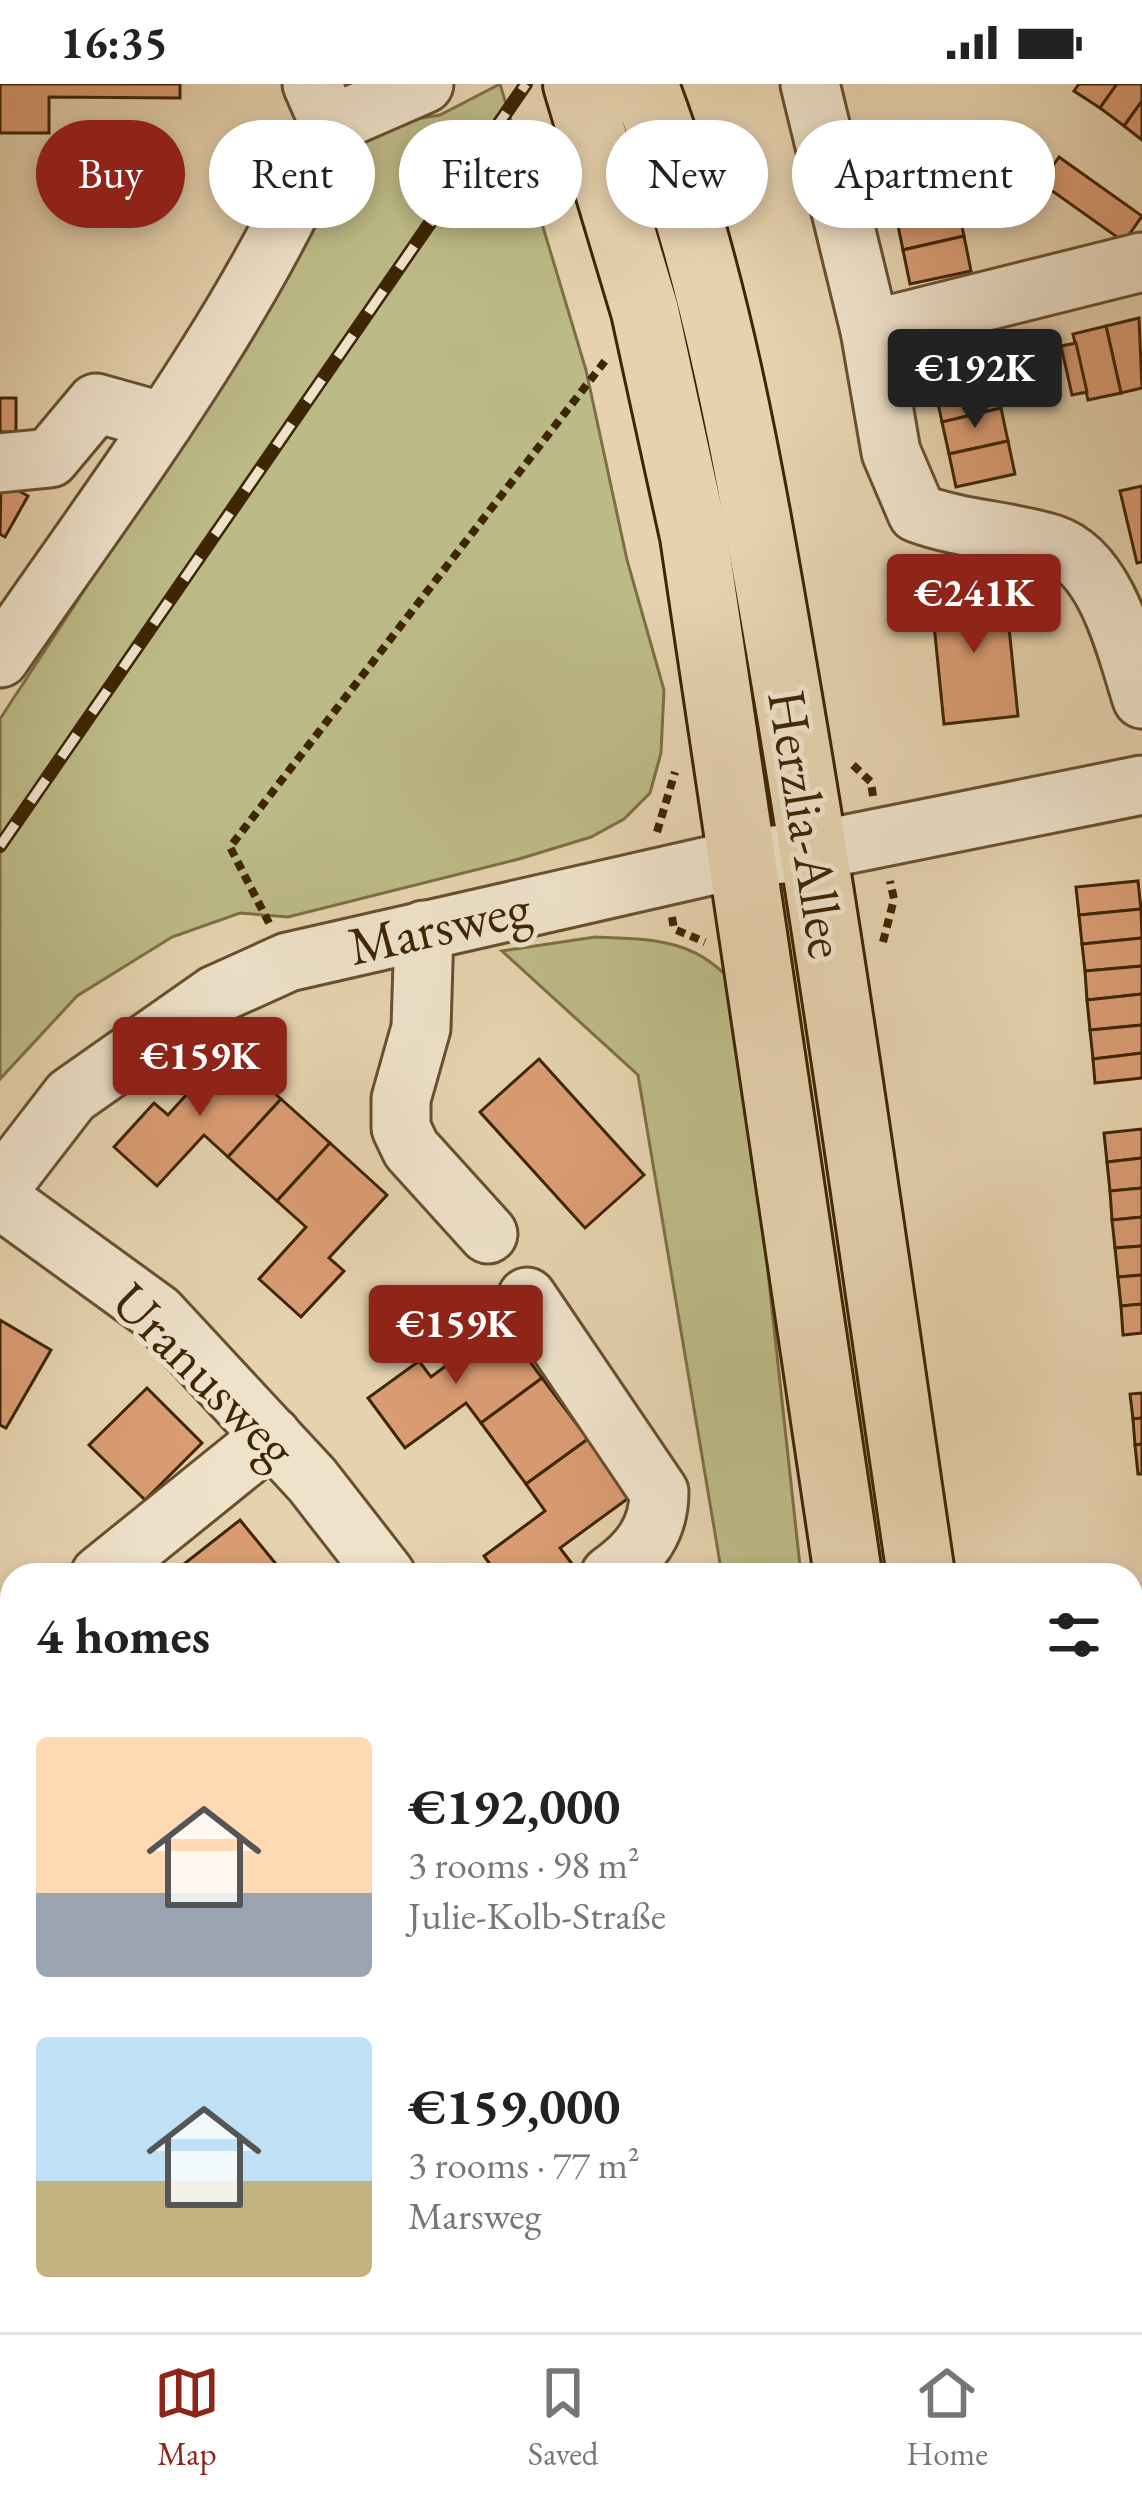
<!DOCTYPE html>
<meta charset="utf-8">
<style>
:root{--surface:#fff;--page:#f2f2f2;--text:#222;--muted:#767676;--line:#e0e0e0;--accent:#8f2418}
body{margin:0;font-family:"EB Garamond",serif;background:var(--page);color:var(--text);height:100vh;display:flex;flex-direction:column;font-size:45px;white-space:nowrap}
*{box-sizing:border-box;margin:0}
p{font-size:39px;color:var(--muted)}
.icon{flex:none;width:66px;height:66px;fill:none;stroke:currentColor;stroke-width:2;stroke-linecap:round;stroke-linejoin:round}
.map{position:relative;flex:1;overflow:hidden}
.sheet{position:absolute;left:0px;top:1479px;width:1143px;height:771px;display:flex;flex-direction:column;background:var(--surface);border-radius:36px 36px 0 0;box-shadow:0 6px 18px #0003}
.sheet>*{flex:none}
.top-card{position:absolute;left:36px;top:36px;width:1071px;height:108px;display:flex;gap:24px}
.price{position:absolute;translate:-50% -102px;padding:0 27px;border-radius:12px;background:var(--accent);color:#fff;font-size:39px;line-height:78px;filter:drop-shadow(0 3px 6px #0008)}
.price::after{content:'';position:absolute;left:50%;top:72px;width:36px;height:27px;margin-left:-18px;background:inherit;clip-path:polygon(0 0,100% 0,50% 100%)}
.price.active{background:#222;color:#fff}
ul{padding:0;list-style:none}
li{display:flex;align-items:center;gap:36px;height:300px;padding:0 36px}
li span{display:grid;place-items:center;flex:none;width:336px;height:240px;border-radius:12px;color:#555}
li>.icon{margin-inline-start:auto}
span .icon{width:144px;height:144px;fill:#fffc;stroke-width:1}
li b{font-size:51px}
h2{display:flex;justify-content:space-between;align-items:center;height:144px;padding:0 36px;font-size:51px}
.tag{padding:0 42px;border-radius:54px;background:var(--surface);box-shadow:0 6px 18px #0003;font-size:42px;line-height:108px}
.tag.active{background:var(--accent);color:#fff}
.status{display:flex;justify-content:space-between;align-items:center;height:84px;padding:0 60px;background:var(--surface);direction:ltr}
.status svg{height:33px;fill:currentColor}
.tabs{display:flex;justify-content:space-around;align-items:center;height:168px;border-top:3px solid var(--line);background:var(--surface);font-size:33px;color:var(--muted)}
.tabs a{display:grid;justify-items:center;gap:6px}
.tabs .active{color:var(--accent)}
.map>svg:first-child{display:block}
.green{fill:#bcba86;stroke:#7d7044;stroke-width:3}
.building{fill:#da9c73;stroke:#3e2503;stroke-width:3}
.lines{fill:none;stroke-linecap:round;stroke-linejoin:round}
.minor-casing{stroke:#68502e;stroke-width:63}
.major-casing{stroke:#3e2503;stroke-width:72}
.path{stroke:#3e2503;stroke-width:8;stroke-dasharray:9 6;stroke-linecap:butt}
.minor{stroke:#efe2cb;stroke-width:57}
.major{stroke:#e6d2af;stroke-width:66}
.rail-casing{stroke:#3e2503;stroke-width:14}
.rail{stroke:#efe2cb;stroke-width:9;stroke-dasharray:27;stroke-linecap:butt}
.labels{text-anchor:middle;stroke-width:10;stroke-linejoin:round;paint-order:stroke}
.street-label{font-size:54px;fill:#3e2503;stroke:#efe2cb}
</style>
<div class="status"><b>16:35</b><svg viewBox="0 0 49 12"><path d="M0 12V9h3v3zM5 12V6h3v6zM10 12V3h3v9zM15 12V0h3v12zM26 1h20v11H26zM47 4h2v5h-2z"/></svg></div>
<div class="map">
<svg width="1142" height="2248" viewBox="0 0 1142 2248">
<rect width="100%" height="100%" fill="#e6d2af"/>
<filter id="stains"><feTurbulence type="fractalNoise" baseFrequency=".00167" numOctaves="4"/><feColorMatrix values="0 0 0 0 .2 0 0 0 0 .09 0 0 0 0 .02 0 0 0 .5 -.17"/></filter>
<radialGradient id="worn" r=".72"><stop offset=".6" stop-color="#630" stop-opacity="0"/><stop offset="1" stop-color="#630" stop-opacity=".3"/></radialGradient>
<g class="green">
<polygon points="500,0 586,286 627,476 664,606 661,669 650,709 624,735 591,753 519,775 288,833 240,829 172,853 77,912 0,995 0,635 246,259 316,141 358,53 391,39 440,31"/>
<path d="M595,853C654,855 699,855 737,904L801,1491H722L638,991L502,867Z"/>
<polygon points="0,1707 12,1723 12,2238 195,2238 196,2248 0,2248"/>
<polygon points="807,2238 892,2238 893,2248 808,2248"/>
</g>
<g class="building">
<polygon points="0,0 180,0 180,14 49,13 49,49 0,49"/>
<polygon points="1079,0 1117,0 1100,24 1074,7"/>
<polygon points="1117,0 1142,0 1142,17 1124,42 1100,24"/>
<polygon points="1142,17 1142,56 1124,42"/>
<polygon points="942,51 949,84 888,98 881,64"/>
<polygon points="1059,73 1142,132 1124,158 1041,99"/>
<polygon points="949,84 957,118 896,132 888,98"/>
<polygon points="957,118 964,152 903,166 896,132"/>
<polygon points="964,152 971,187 910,200 903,166"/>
<polygon points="1139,234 1142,304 1121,309 1106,242"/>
<polygon points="1106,242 1121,309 1088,316 1073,250"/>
<polygon points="987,259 994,292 935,305 927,273"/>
<polygon points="1076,259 1087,308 1072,311 1061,262"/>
<polygon points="994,292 1001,324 942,338 935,305"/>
<rect x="0" y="314" width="16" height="34"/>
<polygon points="1001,324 1008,357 949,370 942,338"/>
<polygon points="1008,357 1015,390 956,403 949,370"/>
<polygon points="1,397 28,412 5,453 0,450"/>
<polygon points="1142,402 1142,478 1137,479 1120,407"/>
<polygon points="1005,504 1018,632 944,640 931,511"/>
<polygon points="1138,797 1141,825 1079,831 1076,803"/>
<polygon points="1141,825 1142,854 1082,860 1079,831"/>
<polygon points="1142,854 1142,882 1085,887 1082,860"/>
<polygon points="1142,882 1142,910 1087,916 1085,887"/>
<polygon points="1142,910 1142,941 1090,946 1087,916"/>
<polygon points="1142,941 1142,969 1093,975 1090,946"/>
<polygon points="227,966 281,1015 228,1073 204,1051 157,1102 114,1063 154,1019 168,1031"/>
<polygon points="1142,969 1142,994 1095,999 1093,975"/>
<polygon points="539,975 644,1091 585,1144 480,1028"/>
<polygon points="281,1015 330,1059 277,1117 228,1073"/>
<polygon points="1142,1045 1142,1074 1107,1078 1104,1049"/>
<polygon points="330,1059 387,1111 329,1174 344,1187 301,1233 259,1195 306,1143 277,1117"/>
<polygon points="1142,1074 1142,1104 1110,1107 1107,1078"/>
<polygon points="1142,1104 1142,1133 1112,1136 1110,1107"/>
<polygon points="1142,1133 1142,1162 1115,1164 1112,1136"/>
<polygon points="1142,1162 1142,1191 1118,1193 1115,1164"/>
<polygon points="1142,1191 1142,1220 1121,1222 1118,1193"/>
<polygon points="1142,1220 1142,1249 1123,1251 1121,1222"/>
<polygon points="0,1236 51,1266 6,1344 0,1341"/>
<polygon points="502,1240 542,1294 481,1339 466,1319 405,1364 368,1314 419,1277 431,1293"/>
<polygon points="542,1294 588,1355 526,1400 481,1339"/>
<polygon points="147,1304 202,1359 145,1416 89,1361"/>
<polygon points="1142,1309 1142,1334 1133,1335 1130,1310"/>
<polygon points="1142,1334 1142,1360 1135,1361 1133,1335"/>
<polygon points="588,1355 630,1413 560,1464 573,1481 560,1491 498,1491 484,1472 545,1427 526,1400"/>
<polygon points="1142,1360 1142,1390 1138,1390 1135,1361"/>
<polygon points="240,1436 285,1491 170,1491"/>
<polygon points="12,1592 12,1660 0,1644 0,1600"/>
<polygon points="1142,1862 1142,1952 1131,1953 1131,1863"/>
<polygon points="373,2238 476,2238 477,2248 373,2248"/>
<polygon points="476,2238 575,2238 576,2248 477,2248"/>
<polygon points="575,2238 671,2238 672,2248 576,2248"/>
</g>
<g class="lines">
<defs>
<g id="minor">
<polyline points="312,0 330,41 424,0"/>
<path d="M810,0L870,246L891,368L917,429C963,446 1007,446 1052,460C1108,478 1126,566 1142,615"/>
<polyline points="870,246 1142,178"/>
<polyline points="0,379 50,374 96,319 164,338"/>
<path d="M0,574C118,403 249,233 330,41"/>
<polyline points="424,846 421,944 401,1015 401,1044 411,1065 488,1150"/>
<polyline points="0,1104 71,1012 215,911 288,878 744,774 814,767 1142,701"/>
<polyline points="0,1115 157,1229 312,1396 386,1491"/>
<path d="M527,1213L659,1408C659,1446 640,1470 610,1491"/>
<polyline points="100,1491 272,1352"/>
<polyline points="725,2238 728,2248"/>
</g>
<g id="major">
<polyline points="577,0 645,227 694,452 848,1491"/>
<path d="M644,0C720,199 753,409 789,619C838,909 878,1200 921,1491"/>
<polyline points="951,2238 952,2248"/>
<polyline points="1024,2238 1025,2248"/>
</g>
</defs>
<use href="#minor" class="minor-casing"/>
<use href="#major" class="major-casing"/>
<g class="path">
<polyline points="853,681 871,698 873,712"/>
<polyline points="657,748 675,688"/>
<polyline points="672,833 674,845 705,858"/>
<polyline points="269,839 230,763 605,277"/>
<polyline points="883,858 894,815 890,797"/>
<polyline points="831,2238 834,2248"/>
<polyline points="882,2238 882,2248"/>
<polyline points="1112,2238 1114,2248"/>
</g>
<use href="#minor" class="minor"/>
<use href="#major" class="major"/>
<defs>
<polyline id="rail" points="0,762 526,0"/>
</defs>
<use href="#rail" class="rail-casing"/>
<use href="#rail" class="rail"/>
</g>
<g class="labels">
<g class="street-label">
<text transform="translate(808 740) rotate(81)" y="19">Herzlia-Allee</text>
<text transform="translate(439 842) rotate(-13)" y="19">Marsweg</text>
<text transform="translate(205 1290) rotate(45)" y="19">Uranusweg</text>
</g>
</g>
<rect width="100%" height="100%" filter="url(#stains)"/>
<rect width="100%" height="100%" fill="url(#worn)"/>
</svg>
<b class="price active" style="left:975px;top:347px">€192K</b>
<b class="price" style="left:974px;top:572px">€241K</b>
<b class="price" style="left:200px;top:1035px">€159K</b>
<b class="price" style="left:456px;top:1303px">€159K</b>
<div class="top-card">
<a class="tag active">Buy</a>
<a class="tag">Rent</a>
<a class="tag">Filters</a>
<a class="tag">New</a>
<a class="tag">Apartment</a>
</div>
<section class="sheet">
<h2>4 homes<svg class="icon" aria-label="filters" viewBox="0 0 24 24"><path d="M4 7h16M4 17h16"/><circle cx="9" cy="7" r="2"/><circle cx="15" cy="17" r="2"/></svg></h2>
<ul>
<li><span style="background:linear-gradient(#ffd9b3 65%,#9aa5b1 0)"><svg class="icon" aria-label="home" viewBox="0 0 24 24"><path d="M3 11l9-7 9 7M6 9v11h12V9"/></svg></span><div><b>€192,000</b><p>3 rooms · 98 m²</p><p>Julie-Kolb-Straße</p></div></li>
<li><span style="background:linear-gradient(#bfe0f5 60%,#c2b280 0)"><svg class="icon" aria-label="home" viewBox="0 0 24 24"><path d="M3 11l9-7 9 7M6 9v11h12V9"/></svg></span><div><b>€159,000</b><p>3 rooms · 77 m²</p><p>Marsweg</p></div></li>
</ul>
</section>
</div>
<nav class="tabs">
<a class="active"><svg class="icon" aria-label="map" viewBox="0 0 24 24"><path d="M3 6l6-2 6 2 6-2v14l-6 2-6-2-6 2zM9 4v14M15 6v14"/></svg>Map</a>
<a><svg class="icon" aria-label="saved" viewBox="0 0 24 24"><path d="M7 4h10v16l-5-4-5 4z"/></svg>Saved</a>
<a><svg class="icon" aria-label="home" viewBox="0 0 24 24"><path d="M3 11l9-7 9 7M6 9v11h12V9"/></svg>Home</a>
</nav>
